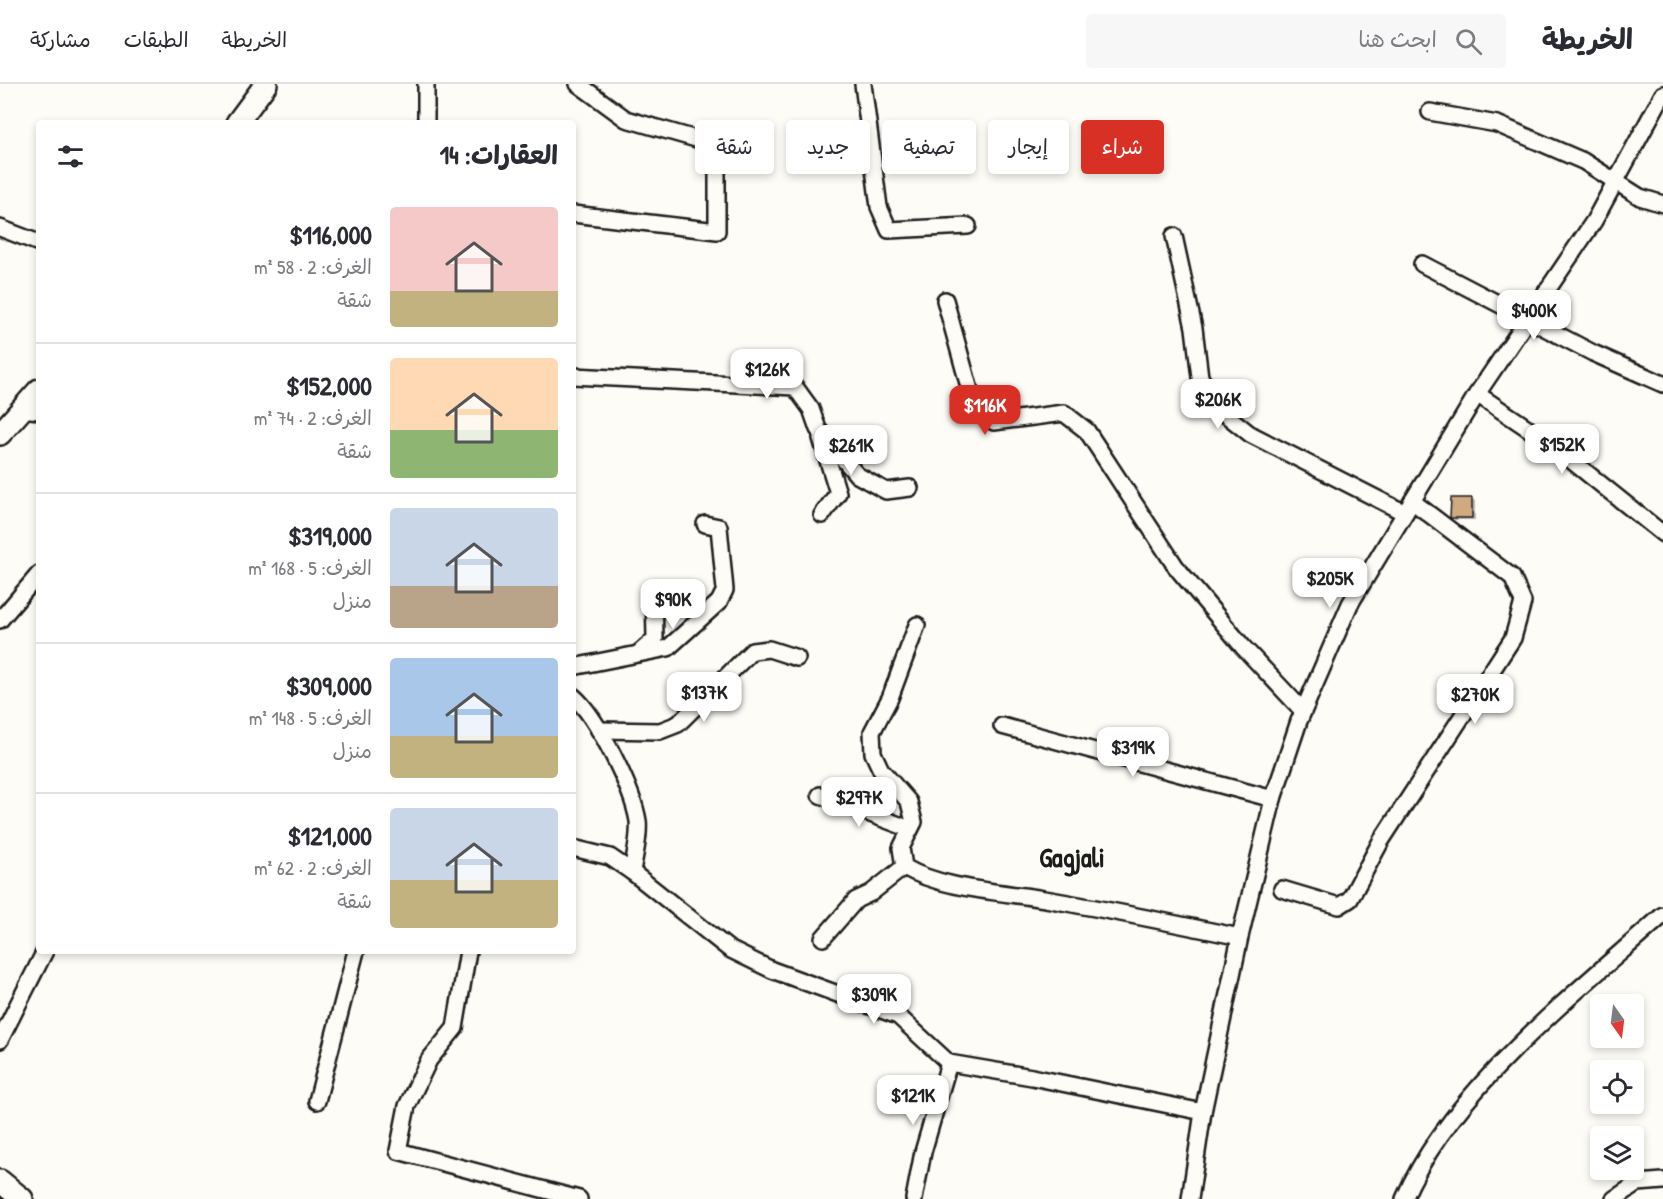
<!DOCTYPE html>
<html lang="ar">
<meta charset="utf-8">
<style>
:root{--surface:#fff;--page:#f7f7f7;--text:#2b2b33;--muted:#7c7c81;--line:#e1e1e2;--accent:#d93025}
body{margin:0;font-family:"Patrick Hand","Playpen Sans Arabic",sans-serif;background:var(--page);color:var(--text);direction:rtl;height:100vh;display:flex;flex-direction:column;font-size:22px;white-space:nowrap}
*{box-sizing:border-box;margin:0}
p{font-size:20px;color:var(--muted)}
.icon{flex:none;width:33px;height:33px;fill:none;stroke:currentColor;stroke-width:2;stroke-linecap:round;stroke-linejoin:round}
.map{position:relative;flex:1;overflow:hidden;direction:ltr}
.details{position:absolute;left:36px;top:36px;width:540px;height:834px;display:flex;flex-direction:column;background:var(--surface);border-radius:6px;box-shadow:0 3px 9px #0003;direction:rtl}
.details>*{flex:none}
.top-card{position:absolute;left:594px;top:36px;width:570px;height:54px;direction:rtl;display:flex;gap:12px}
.needle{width:39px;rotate:166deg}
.tools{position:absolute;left:1590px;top:910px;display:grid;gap:12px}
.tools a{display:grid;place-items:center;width:54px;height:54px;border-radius:6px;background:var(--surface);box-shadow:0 3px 9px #0003;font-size:30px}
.price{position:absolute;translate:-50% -51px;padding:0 14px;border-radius:12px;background:#fff;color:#222;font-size:20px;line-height:39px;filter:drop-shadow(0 2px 3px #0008)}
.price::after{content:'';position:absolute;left:50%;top:36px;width:18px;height:14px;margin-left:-9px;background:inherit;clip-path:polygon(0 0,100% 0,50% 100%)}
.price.selected{background:var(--accent);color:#fff}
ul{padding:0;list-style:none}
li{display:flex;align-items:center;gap:18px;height:150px;padding:0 18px}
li+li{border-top:2px solid var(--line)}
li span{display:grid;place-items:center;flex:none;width:168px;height:120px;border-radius:6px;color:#555}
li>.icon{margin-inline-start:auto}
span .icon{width:72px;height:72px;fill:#fffc;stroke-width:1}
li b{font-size:26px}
h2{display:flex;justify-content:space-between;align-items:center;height:72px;padding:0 18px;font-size:26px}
.pill{padding:0 21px;border-radius:6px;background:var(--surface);box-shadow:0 3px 9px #0003;font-size:21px;line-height:54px}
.pill.selected{background:var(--accent);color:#fff}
header{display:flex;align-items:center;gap:36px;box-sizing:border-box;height:84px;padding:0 30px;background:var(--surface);border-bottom:2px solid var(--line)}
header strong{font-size:28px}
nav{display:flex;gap:33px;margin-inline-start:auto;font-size:21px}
.search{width:420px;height:54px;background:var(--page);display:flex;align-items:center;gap:15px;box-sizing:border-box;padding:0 21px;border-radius:6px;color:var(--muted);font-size:22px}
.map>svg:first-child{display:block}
.building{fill:#cfaa81;stroke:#1c1c1c;stroke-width:1.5;filter:url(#shadow)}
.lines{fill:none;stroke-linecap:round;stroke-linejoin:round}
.street-casing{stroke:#1c1c1c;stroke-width:20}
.secondary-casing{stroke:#1c1c1c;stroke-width:26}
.street{stroke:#fdfcf7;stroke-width:15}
.secondary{stroke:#fdfcf7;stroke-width:21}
.labels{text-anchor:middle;stroke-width:6;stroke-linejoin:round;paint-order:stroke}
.district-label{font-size:27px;font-weight:bold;fill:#1c1c1c;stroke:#fdfcf7}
</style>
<header>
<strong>الخريطة</strong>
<div class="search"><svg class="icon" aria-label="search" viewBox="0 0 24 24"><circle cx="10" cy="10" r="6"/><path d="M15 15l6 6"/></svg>ابحث هنا</div>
<nav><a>الخريطة</a><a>الطبقات</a><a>مشاركة</a></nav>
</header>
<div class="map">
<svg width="1663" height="1115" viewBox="0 0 1663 1115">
<defs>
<filter id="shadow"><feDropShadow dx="5" dy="3" stdDeviation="0" flood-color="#0004"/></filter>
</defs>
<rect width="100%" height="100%" fill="#fdfcf7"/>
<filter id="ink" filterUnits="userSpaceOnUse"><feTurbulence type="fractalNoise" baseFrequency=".0167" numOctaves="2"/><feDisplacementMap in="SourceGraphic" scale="12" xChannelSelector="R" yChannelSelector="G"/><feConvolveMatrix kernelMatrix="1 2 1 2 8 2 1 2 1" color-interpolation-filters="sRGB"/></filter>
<g filter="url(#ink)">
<polygon class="building" points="1451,414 1472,414 1472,434 1450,434"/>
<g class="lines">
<defs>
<g id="street">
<polyline points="426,0 426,39"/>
<polyline points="863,0 879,123 889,146 968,142"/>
<polyline points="1430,28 1497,40 1583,77 1640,113 1663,120"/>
<polyline points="573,130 717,147 717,61 626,35 578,0"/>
<polyline points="0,144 39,159"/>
<polyline points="1174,152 1194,244 1200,293 1220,326 1250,350 1405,429"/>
<polyline points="1422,180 1593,269 1663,300"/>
<polyline points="945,216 976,328 994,338 1064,329 1087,347 1176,483 1243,563 1303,627"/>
<polyline points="573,292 795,303 811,325 818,345 857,391 886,407 910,404"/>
<polyline points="1477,310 1547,357 1663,450"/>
<polyline points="23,325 39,327"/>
<polyline points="821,354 838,409 822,431"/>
<polyline points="0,536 39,490"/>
<path d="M917,541L890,614L872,648L873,669L881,686L909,718L914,738L901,764L904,783C943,806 1006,808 1051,816C1114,827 1177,840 1240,853"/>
<polyline points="640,568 655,555 654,505"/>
<polyline points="573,583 668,564 719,518 725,506 719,443 705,440"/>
<path d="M573,612C597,632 633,706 638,737C640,753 634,773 632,788"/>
<polyline points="1002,642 1273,715"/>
<polyline points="599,646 660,647 678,640 752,567 769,565 797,574"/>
<polyline points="820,711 910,745"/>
<polyline points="573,764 610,773 632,788 729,865 772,886 898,932 949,979 1032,993 1203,1028"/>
<polyline points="1282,805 1339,822 1350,815 1381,757 1513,554 1523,518 1512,493 1412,417"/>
<polyline points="823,854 856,816 871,809 904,783"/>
<polyline points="468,867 455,944 429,976 407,1022 398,1067 579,1115"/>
<polyline points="0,956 45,867"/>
<polyline points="317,1017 356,867"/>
<polyline points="914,1115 923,1068 949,979"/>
<polyline points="1190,1115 1203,1028 1240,853 1273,715 1299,637 1350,520 1477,310 1594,137 1663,10"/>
<path d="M1404,1115C1450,1007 1576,909 1663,831"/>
<polyline points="1614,1115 1638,1099 1663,1097"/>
</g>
<g id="secondary">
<polyline points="237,39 266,0"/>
<polyline points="0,350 39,306"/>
<polyline points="0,1097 22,1115"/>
</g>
</defs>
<use href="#street" class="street-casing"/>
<use href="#secondary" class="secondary-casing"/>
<use href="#street" class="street"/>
<use href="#secondary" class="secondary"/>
</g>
</g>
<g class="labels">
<g class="district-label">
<text x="1072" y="783">Gagjali</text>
</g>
</g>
</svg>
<div class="tools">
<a><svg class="needle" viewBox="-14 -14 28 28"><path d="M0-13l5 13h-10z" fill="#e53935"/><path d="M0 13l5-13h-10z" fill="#7c7c81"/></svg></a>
<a><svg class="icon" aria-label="locate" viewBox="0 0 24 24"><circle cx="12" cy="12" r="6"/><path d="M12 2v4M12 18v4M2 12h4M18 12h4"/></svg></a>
<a><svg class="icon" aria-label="layers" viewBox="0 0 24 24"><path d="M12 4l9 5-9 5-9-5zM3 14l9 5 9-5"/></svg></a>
</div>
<b class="price" style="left:1534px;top:257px">$400K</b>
<b class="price" style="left:767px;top:316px">$126K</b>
<b class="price" style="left:1218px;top:346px">$206K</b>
<b class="price selected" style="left:985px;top:352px">$116K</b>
<b class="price" style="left:1562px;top:391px">$152K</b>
<b class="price" style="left:851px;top:392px">$261K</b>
<b class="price" style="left:1330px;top:525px">$205K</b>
<b class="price" style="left:673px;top:546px">$90K</b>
<b class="price" style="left:704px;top:639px">$137K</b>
<b class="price" style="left:1475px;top:641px">$270K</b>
<b class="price" style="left:1133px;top:694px">$319K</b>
<b class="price" style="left:859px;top:744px">$297K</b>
<b class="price" style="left:874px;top:941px">$309K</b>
<b class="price" style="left:913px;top:1042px">$121K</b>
<div class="top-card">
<a class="pill selected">شراء</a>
<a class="pill">إيجار</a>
<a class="pill">تصفية</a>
<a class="pill">جديد</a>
<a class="pill">شقة</a>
</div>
<section class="details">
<h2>العقارات: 14<svg class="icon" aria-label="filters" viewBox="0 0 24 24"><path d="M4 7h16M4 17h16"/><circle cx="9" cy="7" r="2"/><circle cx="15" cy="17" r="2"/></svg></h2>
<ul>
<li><span style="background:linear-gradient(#f6c9c9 70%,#c2b280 0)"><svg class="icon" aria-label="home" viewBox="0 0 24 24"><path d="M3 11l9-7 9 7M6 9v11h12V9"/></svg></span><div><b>$116,000</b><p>الغرف: 2 · 58 m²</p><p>شقة</p></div></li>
<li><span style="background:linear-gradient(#ffd9b3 60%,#8fb573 0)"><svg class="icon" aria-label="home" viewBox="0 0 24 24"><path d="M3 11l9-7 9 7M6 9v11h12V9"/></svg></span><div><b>$152,000</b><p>الغرف: 2 · 74 m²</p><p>شقة</p></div></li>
<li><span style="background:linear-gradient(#c9d6e8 65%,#b9a48a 0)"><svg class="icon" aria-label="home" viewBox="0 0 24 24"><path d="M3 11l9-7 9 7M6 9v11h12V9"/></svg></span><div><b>$319,000</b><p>الغرف: 5 · 168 m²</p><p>منزل</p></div></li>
<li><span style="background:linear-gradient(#a9c7e8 65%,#c2b280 0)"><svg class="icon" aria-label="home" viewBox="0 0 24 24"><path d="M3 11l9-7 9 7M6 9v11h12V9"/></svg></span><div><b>$309,000</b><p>الغرف: 5 · 148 m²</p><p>منزل</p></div></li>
<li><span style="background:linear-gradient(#c9d6e8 60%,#c2b280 0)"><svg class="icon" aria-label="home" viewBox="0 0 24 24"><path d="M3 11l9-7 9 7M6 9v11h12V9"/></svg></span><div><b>$121,000</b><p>الغرف: 2 · 62 m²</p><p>شقة</p></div></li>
</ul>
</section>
</div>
